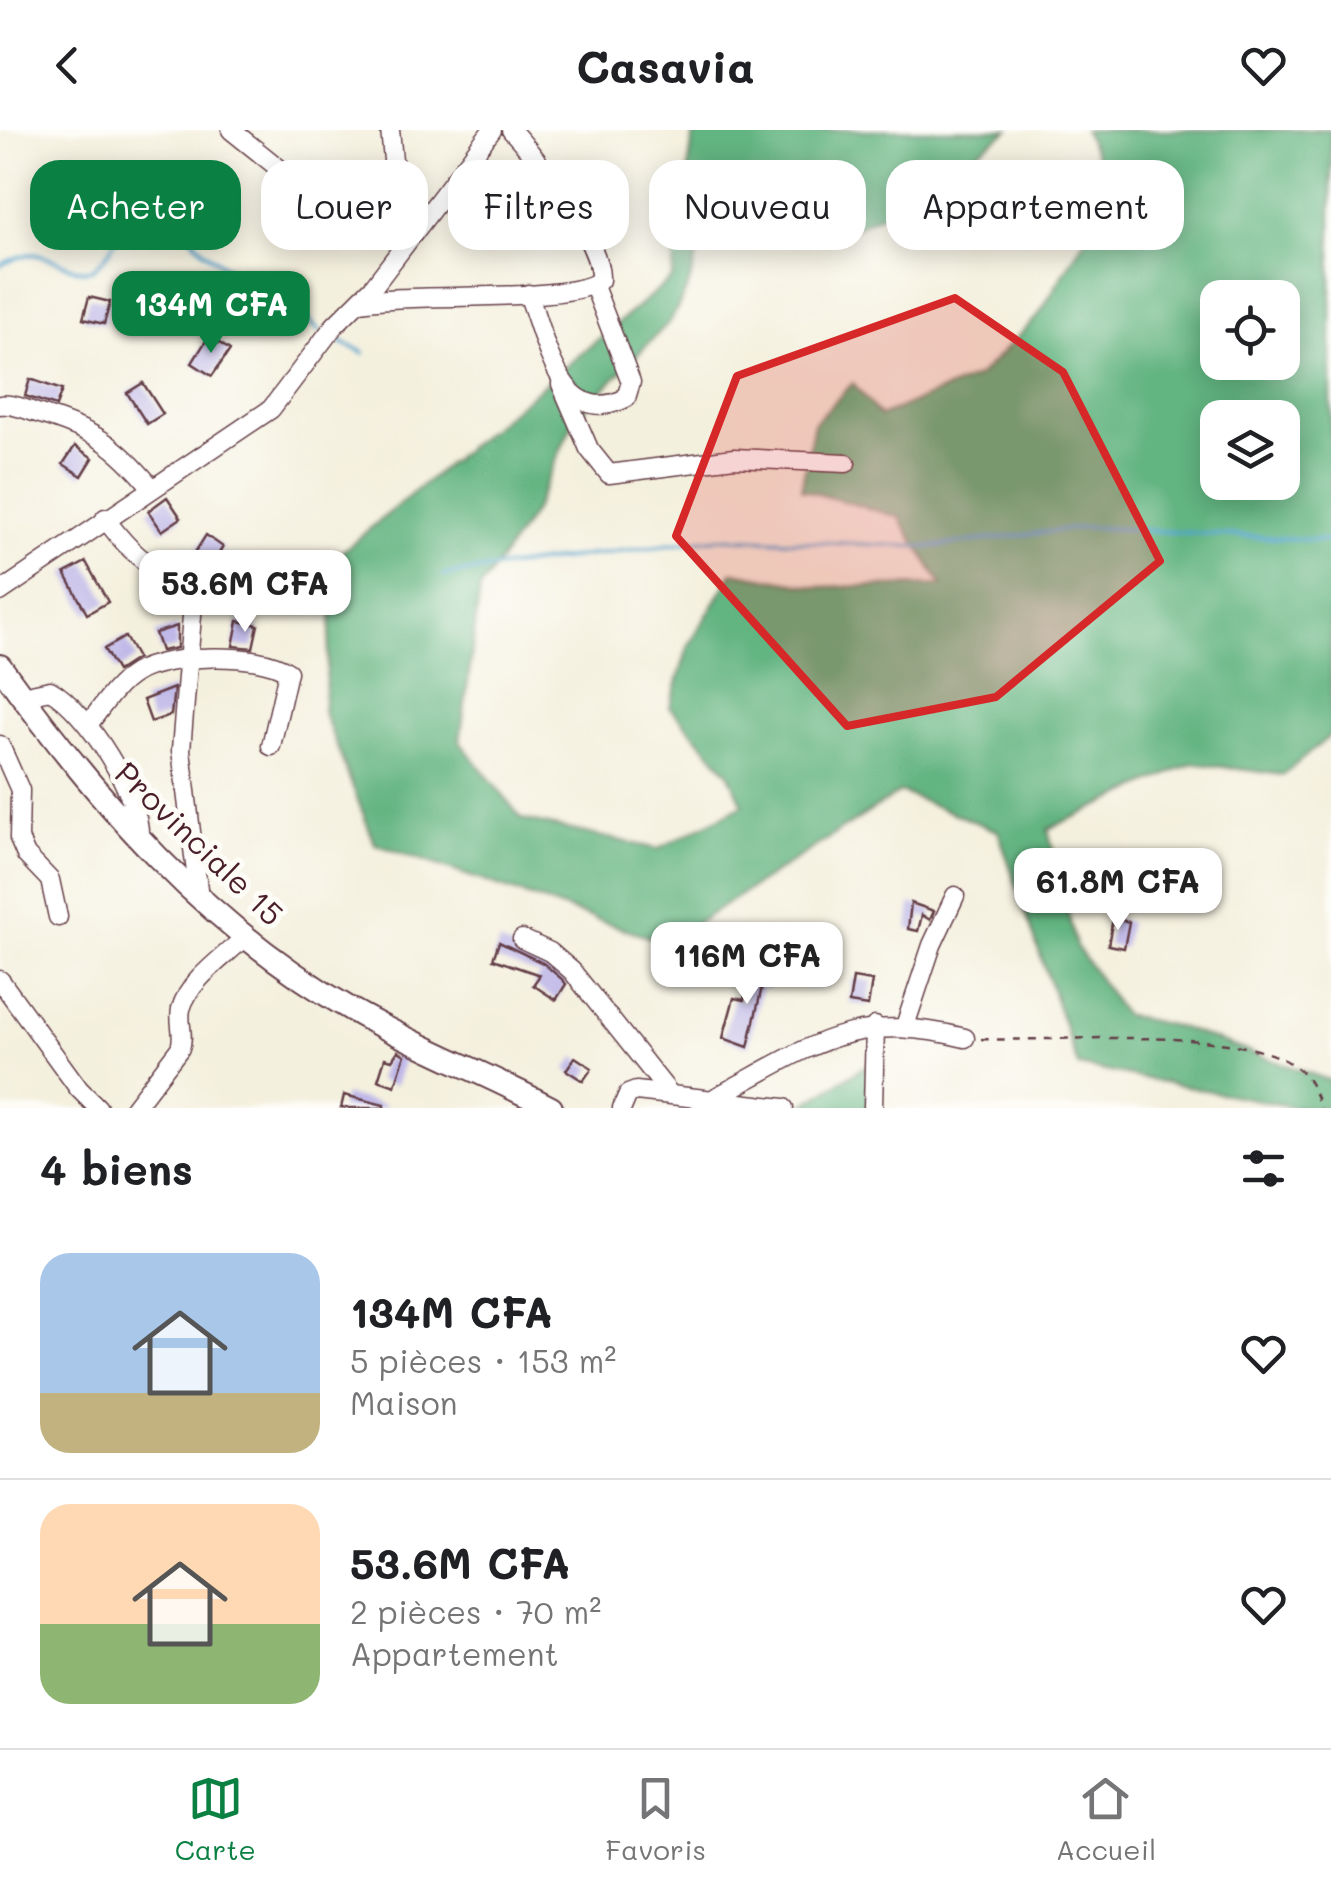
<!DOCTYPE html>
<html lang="fr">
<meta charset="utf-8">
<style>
:root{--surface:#fff;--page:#f2f2f2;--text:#202124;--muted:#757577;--line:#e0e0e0;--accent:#0b8043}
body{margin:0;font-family:Mali,sans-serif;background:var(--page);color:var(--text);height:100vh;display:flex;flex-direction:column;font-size:38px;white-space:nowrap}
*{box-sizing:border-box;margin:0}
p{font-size:32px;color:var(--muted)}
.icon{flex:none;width:55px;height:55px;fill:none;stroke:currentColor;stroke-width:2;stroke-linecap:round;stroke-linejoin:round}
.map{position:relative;height:978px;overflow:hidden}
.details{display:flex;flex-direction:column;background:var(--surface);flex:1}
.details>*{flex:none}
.top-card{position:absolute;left:30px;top:30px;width:1272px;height:90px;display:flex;gap:20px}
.tools{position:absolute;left:1200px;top:150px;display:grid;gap:20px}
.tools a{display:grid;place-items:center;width:100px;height:100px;border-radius:20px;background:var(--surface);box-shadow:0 5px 25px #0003;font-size:50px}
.price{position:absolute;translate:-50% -85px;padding:0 22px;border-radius:20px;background:#fff;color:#222;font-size:32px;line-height:65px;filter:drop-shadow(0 2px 5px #0008)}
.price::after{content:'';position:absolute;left:50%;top:60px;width:30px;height:22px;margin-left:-15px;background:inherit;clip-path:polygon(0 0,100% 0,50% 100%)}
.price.current{background:var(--accent);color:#fff}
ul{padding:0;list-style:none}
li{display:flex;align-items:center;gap:30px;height:250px;padding:0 40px}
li+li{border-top:2px solid var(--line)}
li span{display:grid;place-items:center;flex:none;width:280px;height:200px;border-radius:30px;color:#555}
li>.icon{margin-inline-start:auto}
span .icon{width:120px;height:120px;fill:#fffc;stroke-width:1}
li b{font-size:42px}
h2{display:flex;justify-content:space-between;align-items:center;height:120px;padding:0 40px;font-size:42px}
.chip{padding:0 35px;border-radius:30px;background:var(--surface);box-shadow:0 5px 25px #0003;font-size:35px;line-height:90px}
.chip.current{background:var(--accent);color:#fff}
header{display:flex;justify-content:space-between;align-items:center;height:130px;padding:0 40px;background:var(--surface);font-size:45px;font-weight:800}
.menu{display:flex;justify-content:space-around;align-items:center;height:140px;border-top:2px solid var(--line);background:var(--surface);font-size:28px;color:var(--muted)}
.menu a{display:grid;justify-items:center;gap:5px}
.menu .current{color:var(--accent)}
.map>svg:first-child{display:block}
.forest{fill:#62b480;stroke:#566a56;stroke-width:2.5;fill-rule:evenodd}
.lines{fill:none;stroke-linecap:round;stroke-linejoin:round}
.stream{stroke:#53a4ce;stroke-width:4}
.building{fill:#bfb8e8}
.minor-casing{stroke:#643e46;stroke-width:21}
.major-casing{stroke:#643e46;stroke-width:26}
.path{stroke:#643e46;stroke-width:2.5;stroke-dasharray:8 8;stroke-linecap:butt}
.minor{stroke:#fff;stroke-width:18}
.major{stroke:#fff;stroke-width:22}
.marked{fill:#d62828;fill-opacity:0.2;stroke:#d62828;stroke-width:8;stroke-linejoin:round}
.labels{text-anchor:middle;stroke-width:10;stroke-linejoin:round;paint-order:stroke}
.street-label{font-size:32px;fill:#4a1f2b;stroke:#fdfcf7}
</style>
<header><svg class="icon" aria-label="back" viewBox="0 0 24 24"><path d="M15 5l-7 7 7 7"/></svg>Casavia<svg class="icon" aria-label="heart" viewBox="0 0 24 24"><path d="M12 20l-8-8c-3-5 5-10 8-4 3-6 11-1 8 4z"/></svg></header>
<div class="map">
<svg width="1331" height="978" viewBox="0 0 1331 978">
<rect width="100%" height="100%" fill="#fdfcf7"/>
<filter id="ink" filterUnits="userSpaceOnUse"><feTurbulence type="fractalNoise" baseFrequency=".01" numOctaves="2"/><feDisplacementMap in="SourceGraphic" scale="20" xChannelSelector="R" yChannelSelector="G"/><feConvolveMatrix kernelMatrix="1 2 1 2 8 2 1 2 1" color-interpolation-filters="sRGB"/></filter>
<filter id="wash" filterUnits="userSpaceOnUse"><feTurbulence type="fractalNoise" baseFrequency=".0048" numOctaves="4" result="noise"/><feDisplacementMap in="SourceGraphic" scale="40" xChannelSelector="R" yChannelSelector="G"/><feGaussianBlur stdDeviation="2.25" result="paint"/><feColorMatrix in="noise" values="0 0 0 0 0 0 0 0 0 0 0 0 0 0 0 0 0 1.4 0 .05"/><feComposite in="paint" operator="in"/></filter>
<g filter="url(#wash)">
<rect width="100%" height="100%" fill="#f4f0de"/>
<g class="forest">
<path d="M694,0H1009L902,74L827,112L716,62L688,157L671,190L574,290L533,383L480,459L460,612L522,689L658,719L743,675L728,642L670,577L688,517L733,442L815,457L942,455L899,387L801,359L814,293L853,253L880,286L979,246L1038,186L1113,62L1084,0H1331V605L1283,645L1193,633L1048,699L1076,816L1124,885L1179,897L1331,951V978H1299L1078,936L998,701L900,662L666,813L375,714L323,581L337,426L672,148ZM1218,168H1282V232H1218ZM1218,288H1282V352H1218Z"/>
<polygon points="873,931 878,978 799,978"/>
</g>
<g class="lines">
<g class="stream">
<path d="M0,135C12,130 25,122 38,125C80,135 86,161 116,110L107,85L110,78L177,90L204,121L243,151L280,166L320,201"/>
<polyline points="333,208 364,223"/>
<polyline points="443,445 719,408 929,417 1087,397 1331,411"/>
</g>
</g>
<g id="blocks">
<g class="building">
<polygon points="134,161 160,163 158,180 132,178"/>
<polygon points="89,167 110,172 104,194 83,189"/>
<polygon points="209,206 230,220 212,246 192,233"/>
<polygon points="30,249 62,260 56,276 25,266"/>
<polygon points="143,253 163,284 147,294 127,263"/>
<polygon points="75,316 93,328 82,346 63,334"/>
<polygon points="167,367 181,388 162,401 148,381"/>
<polygon points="206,405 223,417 211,435 194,424"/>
<polygon points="86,432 108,472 87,484 65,443"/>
<polygon points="238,491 258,495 253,518 233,516"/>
<polygon points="177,496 177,518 161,521 155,503"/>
<polygon points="125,507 137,528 117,541 104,519"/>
<polygon points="174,558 171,585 151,592 143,570"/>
<polygon points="911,773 934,781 930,790 922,785 918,801 908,799"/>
<polygon points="1113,788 1129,792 1124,818 1108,815"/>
<polygon points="499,812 543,833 563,850 566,854 556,870 533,855 540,845 493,829"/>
<polygon points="749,836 772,839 769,858 762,857 748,917 723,908 734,868 744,870"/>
<polygon points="853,848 872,851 868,876 849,873"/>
<polygon points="398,921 405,925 395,956 378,950 385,928 392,930"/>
<polygon points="575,927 592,938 583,951 566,940"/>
<polygon points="344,965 384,975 384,978 341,978"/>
</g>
</g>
</g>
<g filter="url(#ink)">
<use href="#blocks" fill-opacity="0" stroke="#643e46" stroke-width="2.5"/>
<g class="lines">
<defs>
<g id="minor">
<polyline points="231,0 296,52 401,98"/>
<polyline points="390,0 398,80 405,102"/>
<path d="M528,164C545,206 560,301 626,268L631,252L594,156"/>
<path d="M361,172C408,162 575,174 600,150C603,115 536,26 511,0"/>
<polyline points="561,254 589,319 609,344 734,328 846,333"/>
<path d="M0,275C11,273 25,279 37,283C93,300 115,313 152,358"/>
<path d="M105,388C119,408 138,429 159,441C171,448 186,448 194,461L181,620L199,767"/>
<polyline points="0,462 271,279 334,196 373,157 492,0"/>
<path d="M22,566L50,560C85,579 143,668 139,709"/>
<path d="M88,595C102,577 115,555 135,543C167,524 258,521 288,542L271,616"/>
<polyline points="0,615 20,660 19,709 26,725 50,750 58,787"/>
<polyline points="522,809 550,822 572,841 670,964"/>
<polyline points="0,850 79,959 98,978"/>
<polyline points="905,896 932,815 955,766"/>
<path d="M716,967C812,916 851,880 965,908"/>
<path d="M134,978L180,918C185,905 178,893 181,879C189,850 223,828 244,808"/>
<polyline points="622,978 628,964 636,961 784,978"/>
<polyline points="873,978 875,896"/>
</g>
<path id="major" d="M0,536C97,671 207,797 352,880C416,917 486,943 551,978"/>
</defs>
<use href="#minor" class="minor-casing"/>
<use href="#major" class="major-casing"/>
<path class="path" d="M981,909C1053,913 1245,893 1298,939C1310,948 1315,964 1321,978"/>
<use href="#minor" class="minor"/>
<use href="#major" class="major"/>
</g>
</g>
<path class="marked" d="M955,168L1063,242L1160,431L996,567L847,596L676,406L737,246Z"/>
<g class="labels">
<g class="street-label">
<text transform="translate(199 714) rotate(44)" y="11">Provinciale 15</text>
</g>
</g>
</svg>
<div class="tools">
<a><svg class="icon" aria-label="locate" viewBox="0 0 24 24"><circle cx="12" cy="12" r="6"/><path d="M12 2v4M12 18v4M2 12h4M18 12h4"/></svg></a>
<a><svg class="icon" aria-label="layers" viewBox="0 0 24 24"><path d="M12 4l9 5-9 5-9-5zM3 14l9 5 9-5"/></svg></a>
</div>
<b class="price current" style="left:211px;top:226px">134M CFA</b>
<b class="price" style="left:245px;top:505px">53.6M CFA</b>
<b class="price" style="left:1118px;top:803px">61.8M CFA</b>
<b class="price" style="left:747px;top:877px">116M CFA</b>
<div class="top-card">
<a class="chip current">Acheter</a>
<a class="chip">Louer</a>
<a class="chip">Filtres</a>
<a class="chip">Nouveau</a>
<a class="chip">Appartement</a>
</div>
</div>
<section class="details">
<h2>4 biens<svg class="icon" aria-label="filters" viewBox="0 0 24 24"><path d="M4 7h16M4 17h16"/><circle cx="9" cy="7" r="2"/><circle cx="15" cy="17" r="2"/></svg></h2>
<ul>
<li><span style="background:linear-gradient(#a9c7e8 70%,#c2b280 0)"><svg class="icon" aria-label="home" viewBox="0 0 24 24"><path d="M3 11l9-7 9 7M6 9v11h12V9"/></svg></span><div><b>134M CFA</b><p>5 pièces · 153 m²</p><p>Maison</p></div><svg class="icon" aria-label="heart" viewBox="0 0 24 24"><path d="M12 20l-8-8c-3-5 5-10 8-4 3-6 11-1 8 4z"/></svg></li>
<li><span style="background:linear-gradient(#ffd9b3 60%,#8fb573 0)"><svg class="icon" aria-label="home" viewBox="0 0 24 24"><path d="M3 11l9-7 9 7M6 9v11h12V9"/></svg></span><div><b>53.6M CFA</b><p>2 pièces · 70 m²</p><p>Appartement</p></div><svg class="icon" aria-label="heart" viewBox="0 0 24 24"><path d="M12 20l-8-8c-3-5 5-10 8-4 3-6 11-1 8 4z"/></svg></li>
</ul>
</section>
<nav class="menu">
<a class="current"><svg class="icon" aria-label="map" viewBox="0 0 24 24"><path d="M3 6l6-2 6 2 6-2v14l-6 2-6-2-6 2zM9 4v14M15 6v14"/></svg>Carte</a>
<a><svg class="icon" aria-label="saved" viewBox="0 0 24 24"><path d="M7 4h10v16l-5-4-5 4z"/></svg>Favoris</a>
<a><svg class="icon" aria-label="home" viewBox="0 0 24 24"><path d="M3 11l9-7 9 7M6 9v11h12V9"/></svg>Accueil</a>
</nav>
